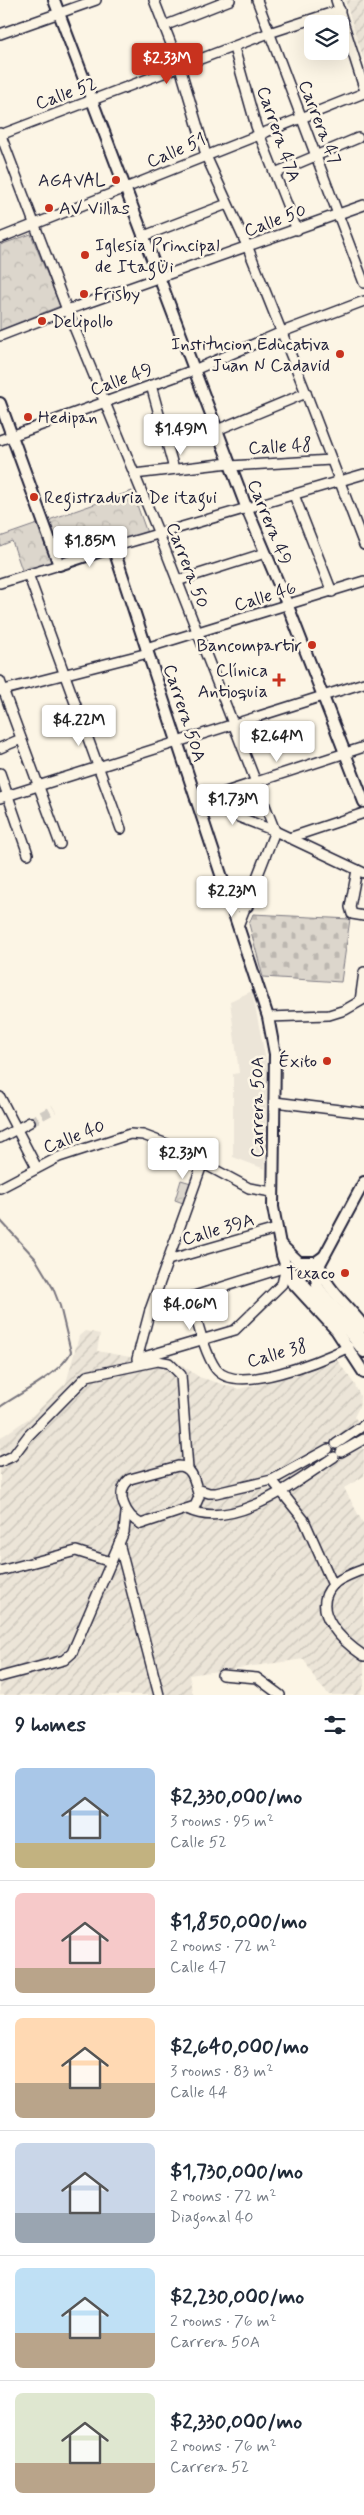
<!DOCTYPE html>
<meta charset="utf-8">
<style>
:root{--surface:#fff;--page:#f2f2f3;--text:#1f2937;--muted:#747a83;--line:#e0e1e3;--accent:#c8321e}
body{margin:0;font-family:Mynerve,sans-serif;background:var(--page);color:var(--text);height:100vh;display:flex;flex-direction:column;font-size:19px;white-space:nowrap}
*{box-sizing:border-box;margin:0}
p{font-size:16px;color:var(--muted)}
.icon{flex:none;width:28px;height:28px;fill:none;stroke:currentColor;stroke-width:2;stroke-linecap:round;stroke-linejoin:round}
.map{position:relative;height:1695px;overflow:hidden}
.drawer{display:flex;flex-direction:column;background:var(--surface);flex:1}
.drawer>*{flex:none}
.fabs{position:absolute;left:304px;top:15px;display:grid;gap:10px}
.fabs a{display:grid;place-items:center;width:45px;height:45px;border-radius:8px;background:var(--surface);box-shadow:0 5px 20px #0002;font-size:25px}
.price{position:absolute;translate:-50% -42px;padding:0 11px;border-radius:5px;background:#fff;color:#222;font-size:16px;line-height:32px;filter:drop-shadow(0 1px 2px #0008)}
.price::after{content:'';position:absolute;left:50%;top:30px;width:15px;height:11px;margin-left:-8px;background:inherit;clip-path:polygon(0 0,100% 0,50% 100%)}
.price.active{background:var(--accent);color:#fff}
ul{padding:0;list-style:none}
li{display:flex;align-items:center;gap:15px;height:125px;padding:0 15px}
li+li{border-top:1px solid var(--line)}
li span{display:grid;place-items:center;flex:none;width:140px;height:100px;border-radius:8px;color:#555}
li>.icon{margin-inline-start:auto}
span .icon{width:60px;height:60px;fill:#fffc;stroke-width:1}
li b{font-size:21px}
h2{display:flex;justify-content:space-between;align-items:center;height:60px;padding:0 15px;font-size:21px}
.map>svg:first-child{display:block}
.built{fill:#ece5d8}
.industrial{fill:url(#industrial-furrows)}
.forest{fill:url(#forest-crowns);stroke:#7f7c84}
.cemetery{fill:url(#cemetery-stones);stroke:#7f7c84}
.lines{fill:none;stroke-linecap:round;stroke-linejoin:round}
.stream{stroke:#78757e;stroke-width:2}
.minor-tunnel{stroke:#d0cbc3;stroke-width:9;stroke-dasharray:9 4.5;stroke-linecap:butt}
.minor-casing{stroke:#22223b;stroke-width:12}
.major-casing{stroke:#22223b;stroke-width:14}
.minor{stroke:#fcf5e5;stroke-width:9}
.major{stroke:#fcf5e5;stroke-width:10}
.poi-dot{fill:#c8321e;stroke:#fcf5e5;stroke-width:2}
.labels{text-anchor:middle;stroke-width:5;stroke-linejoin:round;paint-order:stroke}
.street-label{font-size:18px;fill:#22223b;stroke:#fcf5e5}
.poi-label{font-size:18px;fill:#22223b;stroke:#fcf5e5;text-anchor:end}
</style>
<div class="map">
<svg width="364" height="1695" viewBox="0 0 364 1695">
<defs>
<pattern id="industrial-furrows" width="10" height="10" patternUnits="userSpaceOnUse" patternTransform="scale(1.25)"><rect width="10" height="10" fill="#ece5d8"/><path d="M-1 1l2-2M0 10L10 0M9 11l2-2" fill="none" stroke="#cac4ba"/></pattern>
<pattern id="forest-crowns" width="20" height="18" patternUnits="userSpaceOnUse" patternTransform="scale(1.25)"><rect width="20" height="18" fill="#dcd6cc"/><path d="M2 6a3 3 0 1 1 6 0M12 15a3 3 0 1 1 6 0" fill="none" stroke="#bcb7b0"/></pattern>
<pattern id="cemetery-stones" width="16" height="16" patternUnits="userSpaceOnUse" patternTransform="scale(1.25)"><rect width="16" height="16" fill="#dcd6cc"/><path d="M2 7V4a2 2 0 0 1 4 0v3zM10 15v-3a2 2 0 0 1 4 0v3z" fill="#bcb7b0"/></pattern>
</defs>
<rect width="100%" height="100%" fill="#fcf5e5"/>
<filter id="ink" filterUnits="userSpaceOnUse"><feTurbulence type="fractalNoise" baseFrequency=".02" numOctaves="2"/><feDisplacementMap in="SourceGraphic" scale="10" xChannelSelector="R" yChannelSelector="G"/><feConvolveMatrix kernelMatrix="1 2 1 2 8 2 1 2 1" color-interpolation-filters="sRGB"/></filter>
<g filter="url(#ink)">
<polygon class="built" points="252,991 267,1066 265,1169 233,1157 233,1074 239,1073 230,1001"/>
<g class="industrial">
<polygon points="345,0 364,0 364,60"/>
<polygon points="85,1331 100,1334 97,1351 130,1357 133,1362 157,1357 179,1363 199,1377 238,1389 274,1381 337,1360 355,1385 360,1396 359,1407 354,1417 358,1421 353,1429 327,1447 336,1459 353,1450 364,1449 364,1476 344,1488 364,1525 364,1685 360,1695 329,1695 316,1681 304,1659 189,1675 193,1695 0,1695 0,1438 32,1416 66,1383 79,1336"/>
</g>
<g class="forest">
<polygon points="31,234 60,306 0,330 0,245"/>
<polygon points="132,491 147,533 23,573 12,541 0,546 0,537"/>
<polygon points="181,1180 191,1183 183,1203 175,1200"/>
</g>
<polygon class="cemetery" points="253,914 350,919 341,982 263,977 249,924"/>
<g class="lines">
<path class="stream" d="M0,1220L35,1258L53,1288L60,1306L71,1352C60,1374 20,1393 0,1407"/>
<polyline class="minor-tunnel" points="30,1122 54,1109"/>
<defs>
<g id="minor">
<polyline points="154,0 180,67 207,158 248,248 306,393 364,545"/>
<polyline points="257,0 364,283"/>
<polyline points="336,0 364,88"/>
<polyline points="164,26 230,0"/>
<polyline points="0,34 96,0"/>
<polyline points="234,48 256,126 297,230"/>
<polyline points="0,133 67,310 161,539 275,831 238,926"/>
<polyline points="0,135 269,33 340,10"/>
<polyline points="275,173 358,138"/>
<polyline points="144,236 227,204"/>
<polyline points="0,238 364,93"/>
<polyline points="0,336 67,310 364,205"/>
<polyline points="151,385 174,469"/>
<polyline points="217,430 306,393"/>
<polyline points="0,440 194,370 282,332 364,301"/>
<polyline points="230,466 331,460"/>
<polyline points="134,474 229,463"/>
<polyline points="294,495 332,592"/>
<polyline points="113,547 364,474"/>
<polyline points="28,574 121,829"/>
<polyline points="177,581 265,553"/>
<polyline points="0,583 59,565"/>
<polyline points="146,648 364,581"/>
<polyline points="0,681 60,844"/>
<polyline points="0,691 148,653"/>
<polyline points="0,748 21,739"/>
<polyline points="0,773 28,854"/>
<polyline points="0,798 364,683"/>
<polyline points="197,801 275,831 364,873"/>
<polyline points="198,801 364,747"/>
<polyline points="289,838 364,813"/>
<polyline points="357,870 350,907 352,914 364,916"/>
<polyline points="360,1001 364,972"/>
<polyline points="268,1017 329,1015 345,1010 364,999"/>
<polyline points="0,1097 37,1168"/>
<polyline points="275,1102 364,1113"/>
<polyline points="0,1138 30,1122"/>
<polyline points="203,1162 150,1310 137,1359 235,1330 282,1284 286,1267"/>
<polyline points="0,1188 59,1157 130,1134 143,1135 167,1144 249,1188 272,1192"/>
<polyline points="168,1260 276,1229"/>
<path d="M190,1297C196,1316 204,1353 216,1369C237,1396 322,1360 349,1347"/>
<polyline points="150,1310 286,1267"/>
<polyline points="336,1444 364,1425"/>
<polyline points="341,1452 364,1439"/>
<polyline points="0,1462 13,1456 28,1436 87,1376 158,1361 169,1363 181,1375 188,1469"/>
<path d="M178,1466C194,1466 195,1484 199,1497L195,1506L141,1524C126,1516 113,1493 130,1479Z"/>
<polyline points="272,1480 304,1520 333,1585"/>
<polyline points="197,1489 209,1493 216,1493 272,1480 328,1449"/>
<path d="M187,1509C234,1532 297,1481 334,1457"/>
<polyline points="119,1543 159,1695"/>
<path d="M364,1569C355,1573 339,1578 333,1585C309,1611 343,1642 364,1656"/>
<polyline points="0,1571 76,1551 111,1562"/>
<polyline points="222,1675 257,1678 280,1695"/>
<polyline points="0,1677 64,1660 72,1653 124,1532 126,1513"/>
</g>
<g id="major">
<polyline points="54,0 247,509 288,606 364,802"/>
<polyline points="0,403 59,565 113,547 268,1017 275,1054 273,1207 282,1255 291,1281 336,1330 364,1373"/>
<polyline points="230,900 236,906 247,906"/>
<path d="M364,1182L320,1264C321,1285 352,1309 364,1327"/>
<polyline points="280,1244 299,1262 316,1262 323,1257"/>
<polyline points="289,1269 344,1326 364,1352"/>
<path d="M318,1269C316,1275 315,1282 319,1288C331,1306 351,1322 364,1340"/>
</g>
</defs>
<use href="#minor" class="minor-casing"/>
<use href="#major" class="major-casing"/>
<use href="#minor" class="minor"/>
<use href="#major" class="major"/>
</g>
</g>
<g class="poi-dot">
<circle cx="116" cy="180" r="5"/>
<circle cx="49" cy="208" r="5"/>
<circle cx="85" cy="255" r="5"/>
<circle cx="84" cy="294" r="5"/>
<circle cx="42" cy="321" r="5"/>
<circle cx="340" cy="354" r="5"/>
<circle cx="28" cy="417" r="5"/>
<circle cx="34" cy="497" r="5"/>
<circle cx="312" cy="645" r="5"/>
<path d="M276.5 672.5h5v5h5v5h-5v5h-5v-5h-5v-5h5z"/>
<circle cx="327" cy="1061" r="5"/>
<circle cx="345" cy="1273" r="5"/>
</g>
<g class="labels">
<g class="street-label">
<text transform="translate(66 93) rotate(-20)" y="6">Calle 52</text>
<text transform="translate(320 122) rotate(69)" y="6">Carrera 47</text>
<text transform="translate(279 134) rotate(71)" y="6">Carrera 47A</text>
<text transform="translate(176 150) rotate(-23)" y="6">Calle 51</text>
<text transform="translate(275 220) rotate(-20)" y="6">Calle 50</text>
<text transform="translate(121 379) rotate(-20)" y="6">Calle 49</text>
<text transform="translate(280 446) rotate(-3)" y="6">Calle 48</text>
<text transform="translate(270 522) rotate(68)" y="6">Carrera 49</text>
<text transform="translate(188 565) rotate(69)" y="6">Carrera 50</text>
<text transform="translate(265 596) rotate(-17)" y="6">Calle 46</text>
<text transform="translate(185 713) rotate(72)" y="6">Carrera 50A</text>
<text transform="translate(257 1107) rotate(-90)" y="6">Carrera 50A</text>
<text transform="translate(74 1136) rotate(-21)" y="6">Calle 40</text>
<text transform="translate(218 1229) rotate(-16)" y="6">Calle 39A</text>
<text transform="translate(277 1353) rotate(-16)" y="6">Calle 38</text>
</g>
<g class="poi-label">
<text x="106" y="186">AGAVAL</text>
<text x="59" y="214" text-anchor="start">AV Villas</text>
<text x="95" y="251" text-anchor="start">Iglesia Principal<tspan x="95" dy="21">de ItagÜi</tspan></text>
<text x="94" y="300" text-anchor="start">Frisby</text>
<text x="52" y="327" text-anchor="start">Delipollo</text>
<text x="330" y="350">Institucion Educativa<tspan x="330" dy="21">Juan N Cadavid</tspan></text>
<text x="38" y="423" text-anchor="start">Hedipan</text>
<text x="44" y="503" text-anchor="start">Registraduria De itagui</text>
<text x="302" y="651">Bancompartir</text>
<text x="268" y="676">Clínica<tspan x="268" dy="21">Antioquia</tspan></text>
<text x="317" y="1067">Éxito</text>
<text x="335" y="1279">Texaco</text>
</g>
</g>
</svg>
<div class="fabs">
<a><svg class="icon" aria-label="layers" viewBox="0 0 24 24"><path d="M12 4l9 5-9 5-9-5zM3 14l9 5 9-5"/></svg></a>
</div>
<b class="price active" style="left:167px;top:85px">$2.33M</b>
<b class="price" style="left:181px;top:456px">$1.49M</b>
<b class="price" style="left:90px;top:568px">$1.85M</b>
<b class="price" style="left:79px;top:747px">$4.22M</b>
<b class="price" style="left:277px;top:763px">$2.64M</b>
<b class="price" style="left:233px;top:826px">$1.73M</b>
<b class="price" style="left:232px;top:918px">$2.23M</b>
<b class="price" style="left:183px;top:1180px">$2.33M</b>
<b class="price" style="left:190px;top:1331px">$4.06M</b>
</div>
<section class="drawer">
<h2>9 homes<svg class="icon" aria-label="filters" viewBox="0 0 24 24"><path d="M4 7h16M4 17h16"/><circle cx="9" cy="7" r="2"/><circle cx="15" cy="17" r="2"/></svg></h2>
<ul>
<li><span style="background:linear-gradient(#a9c7e8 75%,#c2b280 0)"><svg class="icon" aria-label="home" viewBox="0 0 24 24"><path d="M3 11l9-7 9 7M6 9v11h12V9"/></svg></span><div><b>$2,330,000/mo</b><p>3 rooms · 95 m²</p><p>Calle 52</p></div></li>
<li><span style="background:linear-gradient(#f6c9c9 75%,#b9a48a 0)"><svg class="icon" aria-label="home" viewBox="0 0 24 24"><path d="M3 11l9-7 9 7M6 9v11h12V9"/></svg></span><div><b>$1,850,000/mo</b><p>2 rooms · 72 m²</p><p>Calle 47</p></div></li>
<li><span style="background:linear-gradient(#ffd9b3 65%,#b9a48a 0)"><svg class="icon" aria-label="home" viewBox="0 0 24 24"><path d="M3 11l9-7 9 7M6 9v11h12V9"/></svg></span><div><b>$2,640,000/mo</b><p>3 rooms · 83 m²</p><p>Calle 44</p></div></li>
<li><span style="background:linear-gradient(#c9d6e8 70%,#9aa5b1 0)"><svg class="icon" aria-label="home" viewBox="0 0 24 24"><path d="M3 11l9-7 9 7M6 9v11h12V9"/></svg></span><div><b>$1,730,000/mo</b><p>2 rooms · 72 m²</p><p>Diagonal 40</p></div></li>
<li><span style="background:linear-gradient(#bfe0f5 65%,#b9a48a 0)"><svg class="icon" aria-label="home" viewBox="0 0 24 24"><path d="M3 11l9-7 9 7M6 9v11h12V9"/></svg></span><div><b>$2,230,000/mo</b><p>2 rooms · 76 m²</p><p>Carrera 50A</p></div></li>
<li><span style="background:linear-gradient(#dfe7d0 70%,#b9a48a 0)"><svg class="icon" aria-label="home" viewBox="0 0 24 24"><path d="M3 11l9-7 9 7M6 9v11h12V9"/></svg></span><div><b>$2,330,000/mo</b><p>2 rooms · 76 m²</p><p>Carrera 52</p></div></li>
</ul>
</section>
